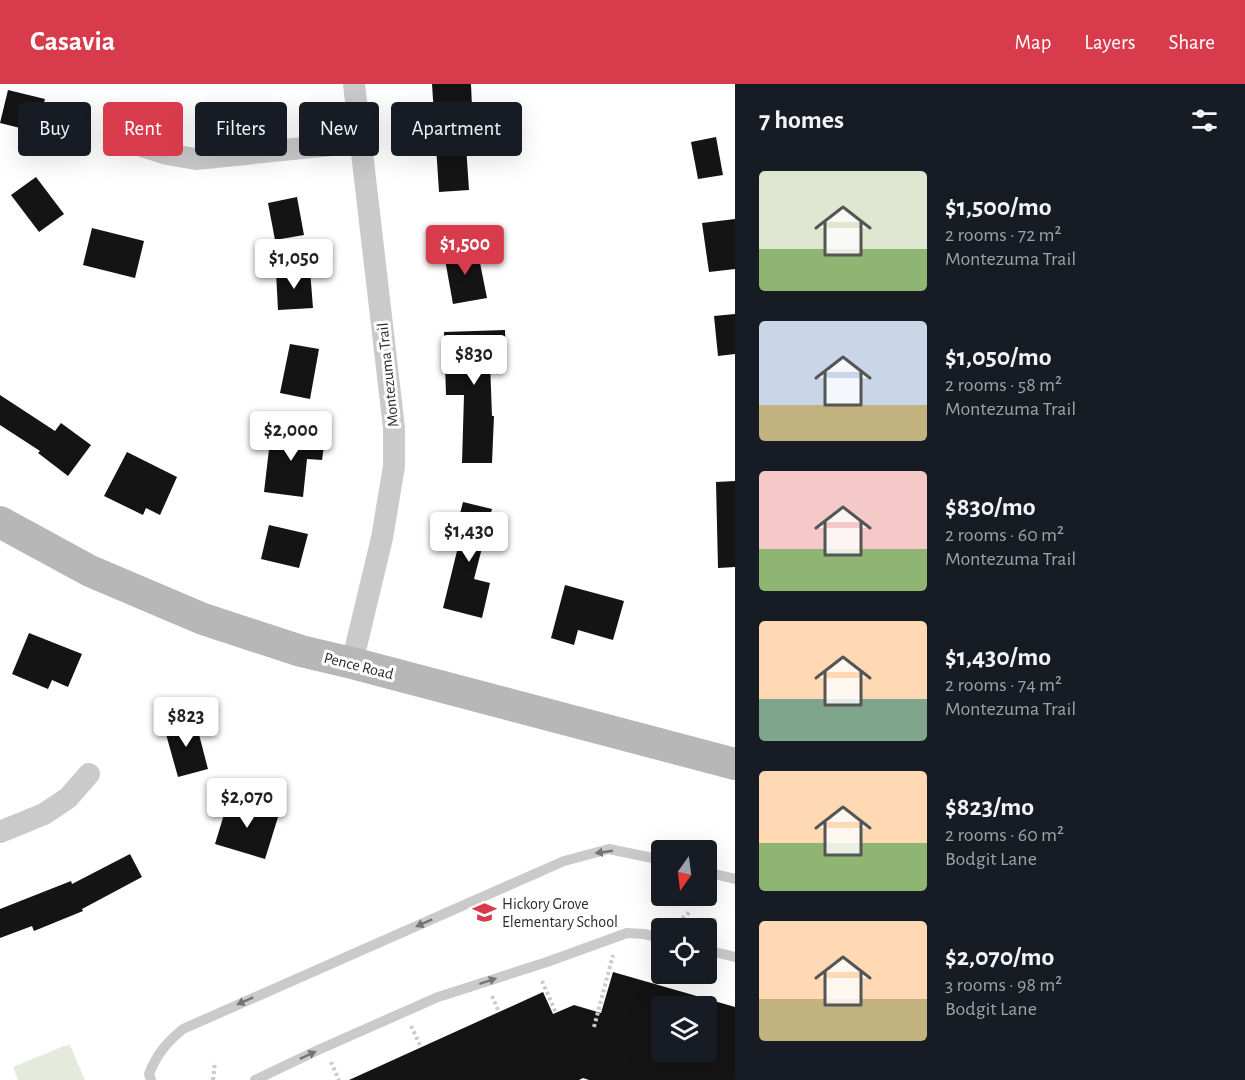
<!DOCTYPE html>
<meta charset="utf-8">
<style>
:root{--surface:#171b24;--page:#242831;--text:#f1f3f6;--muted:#9ea1a6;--accent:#d83c4c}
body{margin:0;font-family:"Alegreya Sans",sans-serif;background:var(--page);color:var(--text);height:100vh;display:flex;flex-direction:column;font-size:22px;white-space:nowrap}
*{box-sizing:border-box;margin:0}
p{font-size:20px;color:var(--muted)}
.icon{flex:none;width:33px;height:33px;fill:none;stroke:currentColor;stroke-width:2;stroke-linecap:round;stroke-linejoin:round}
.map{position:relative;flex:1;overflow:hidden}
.sheet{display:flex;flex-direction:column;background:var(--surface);width:510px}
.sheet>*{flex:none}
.guide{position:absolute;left:18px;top:18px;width:570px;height:54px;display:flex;gap:12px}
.needle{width:39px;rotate:194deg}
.controls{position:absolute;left:651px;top:756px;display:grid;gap:12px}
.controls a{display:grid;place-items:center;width:66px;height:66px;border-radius:6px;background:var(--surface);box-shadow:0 6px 24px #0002;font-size:30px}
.price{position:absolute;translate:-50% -51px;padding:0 14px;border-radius:6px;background:#fff;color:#222;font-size:20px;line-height:39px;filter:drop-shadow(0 2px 3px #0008)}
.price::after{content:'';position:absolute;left:50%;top:36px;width:18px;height:14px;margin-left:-9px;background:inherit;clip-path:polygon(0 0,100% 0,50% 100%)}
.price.current{background:var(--accent);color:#fff}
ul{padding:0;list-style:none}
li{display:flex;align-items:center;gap:18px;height:150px;padding:0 24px}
li span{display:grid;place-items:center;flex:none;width:168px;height:120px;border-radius:6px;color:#555}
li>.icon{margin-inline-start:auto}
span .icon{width:72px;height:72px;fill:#fffc;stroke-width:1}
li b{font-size:26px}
h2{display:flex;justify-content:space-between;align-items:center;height:72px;padding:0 24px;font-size:26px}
.pill{padding:0 21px;border-radius:6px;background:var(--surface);box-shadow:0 6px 24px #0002;font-size:21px;line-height:54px}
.pill.current{background:var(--accent);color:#fff}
header{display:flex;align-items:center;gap:36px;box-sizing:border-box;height:84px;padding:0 30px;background:var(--accent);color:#fff}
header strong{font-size:28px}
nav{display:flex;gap:33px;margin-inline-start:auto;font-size:21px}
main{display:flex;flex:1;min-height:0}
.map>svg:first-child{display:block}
.green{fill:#e4eadc}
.building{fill:#141414;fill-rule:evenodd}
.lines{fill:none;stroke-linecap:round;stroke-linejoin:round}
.path{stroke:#cacaca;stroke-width:4;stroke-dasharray:3 3;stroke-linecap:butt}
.lane{stroke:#cacaca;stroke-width:10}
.street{stroke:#cacaca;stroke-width:22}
.secondary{stroke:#b7b7b7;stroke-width:32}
.oneway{fill:#747474}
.labels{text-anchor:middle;stroke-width:6;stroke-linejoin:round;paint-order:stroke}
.street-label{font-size:16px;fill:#2d2d2d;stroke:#fff}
.poi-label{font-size:16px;fill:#2d2d2d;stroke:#fff;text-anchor:start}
</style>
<header>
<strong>Casavia</strong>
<nav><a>Map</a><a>Layers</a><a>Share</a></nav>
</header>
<main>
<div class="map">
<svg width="735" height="996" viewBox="0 0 735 996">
<rect width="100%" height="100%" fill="#fff"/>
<polygon class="green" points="70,961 85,996 18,996 13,983 64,962"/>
<g class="building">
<polygon points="432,0 471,0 473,47 465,47 469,106 439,108"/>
<polygon points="8,6 45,15 36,48 0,39"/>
<polygon points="716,53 723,91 698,95 691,58"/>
<polygon points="36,93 64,130 39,148 11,111"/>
<polygon points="297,113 304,151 275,156 268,119"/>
<polygon points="735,135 735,185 709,188 702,139"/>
<polygon points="92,144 144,157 135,194 83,181"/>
<polygon points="477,164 487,214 453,220 444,170"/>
<polygon points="310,186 313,224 278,226 276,188"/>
<polygon points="735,230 735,270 718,272 714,232"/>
<polygon points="505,246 506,277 490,278 492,332 494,332 492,379 462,379 464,311 446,311 444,248"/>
<polygon points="290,260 319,265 310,315 280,309"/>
<polygon points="0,311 55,347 61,339 91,361 68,392 38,369 40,367 0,341"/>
<polygon points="271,348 325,354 322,376 307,375 303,413 264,408"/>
<polygon points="127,368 177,393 160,431 146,424 143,431 104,412"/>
<polygon points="735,397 735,483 718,484 716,398"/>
<polygon points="463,418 492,425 474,495 490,499 482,534 443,524 458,463 452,461"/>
<polygon points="269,441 308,450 299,484 261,475"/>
<polygon points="565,501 624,517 613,556 578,546 574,561 551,554"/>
<polygon points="29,549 82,570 68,603 52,596 48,605 12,590"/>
<polygon points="195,635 208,685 178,693 164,643"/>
<polygon points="229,714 279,730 265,775 215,760"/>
<polygon points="130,770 142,793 82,825 83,827 34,847 32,842 0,854 0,825 71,797 72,800"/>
<path d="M613,888L735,923V996H589L583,994L579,996H349L543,908L553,930L574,921L601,929ZM662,922H706V968H662Z"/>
</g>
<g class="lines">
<g class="path">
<polyline points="673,842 691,827"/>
<polyline points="704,844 718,833"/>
<polyline points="542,897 556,929"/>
<polyline points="492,912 499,928"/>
<polyline points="411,942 421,963"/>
<polyline points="594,943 613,871"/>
<polyline points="331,978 339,996"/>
<polyline points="213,996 215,978"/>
</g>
<g class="lane">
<polyline points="706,788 735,795"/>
<polyline points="706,866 735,873"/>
<path d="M151,996L149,990C157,970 166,959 183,945L564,777L609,765L662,776"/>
<polyline points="255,996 318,966 438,913 547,878 627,849 644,850 662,854"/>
</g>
<g class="street">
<polyline points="126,57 167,70 196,75 361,58"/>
<polyline points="352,579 382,454 394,382 394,344 354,0"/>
<polyline points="0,748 44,730 68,714 89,690"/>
</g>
<polyline class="secondary" points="0,438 90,487 203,535 301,567 352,579 735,680"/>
</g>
<defs><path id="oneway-solid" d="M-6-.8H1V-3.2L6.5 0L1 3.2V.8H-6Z" transform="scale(1.5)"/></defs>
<g class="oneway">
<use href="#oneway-solid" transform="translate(604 768) rotate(172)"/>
<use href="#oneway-solid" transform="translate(424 839) rotate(156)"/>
<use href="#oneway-solid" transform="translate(488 897) rotate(-18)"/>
<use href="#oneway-solid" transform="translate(245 917) rotate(156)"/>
<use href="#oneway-solid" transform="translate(308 971) rotate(-25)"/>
</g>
<defs>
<symbol id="school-bare" viewBox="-9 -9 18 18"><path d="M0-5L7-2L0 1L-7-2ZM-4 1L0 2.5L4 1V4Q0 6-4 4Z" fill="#d83c4c" stroke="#fff" stroke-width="2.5" paint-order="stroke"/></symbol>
</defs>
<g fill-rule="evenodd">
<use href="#school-bare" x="468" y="812" width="33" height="33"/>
</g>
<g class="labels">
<g class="street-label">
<text transform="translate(387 291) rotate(-96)" y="6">Montezuma Trail</text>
<text transform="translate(359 581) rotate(14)" y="6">Pence Road</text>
</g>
<g class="poi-label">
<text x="502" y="825">Hickory Grove<tspan x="502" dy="18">Elementary School</tspan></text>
</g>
</g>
</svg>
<div class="controls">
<a><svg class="needle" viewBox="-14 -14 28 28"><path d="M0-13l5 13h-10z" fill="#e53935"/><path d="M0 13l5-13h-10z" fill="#9ea1a6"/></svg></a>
<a><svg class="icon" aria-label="locate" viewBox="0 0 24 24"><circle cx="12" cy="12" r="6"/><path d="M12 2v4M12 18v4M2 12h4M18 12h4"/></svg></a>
<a><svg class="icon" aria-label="layers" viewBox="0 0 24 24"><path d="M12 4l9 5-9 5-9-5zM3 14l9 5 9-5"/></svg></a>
</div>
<b class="price current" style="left:465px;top:192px">$1,500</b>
<b class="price" style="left:294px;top:206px">$1,050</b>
<b class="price" style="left:474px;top:302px">$830</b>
<b class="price" style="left:291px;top:378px">$2,000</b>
<b class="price" style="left:469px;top:479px">$1,430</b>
<b class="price" style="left:186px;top:664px">$823</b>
<b class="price" style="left:247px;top:745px">$2,070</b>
<div class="guide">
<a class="pill">Buy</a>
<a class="pill current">Rent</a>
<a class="pill">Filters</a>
<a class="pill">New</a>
<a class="pill">Apartment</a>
</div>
</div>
<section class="sheet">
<h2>7 homes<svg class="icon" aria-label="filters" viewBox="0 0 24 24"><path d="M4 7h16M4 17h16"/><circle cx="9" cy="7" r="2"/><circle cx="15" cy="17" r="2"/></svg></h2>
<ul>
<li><span style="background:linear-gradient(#dfe7d0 65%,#8fb573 0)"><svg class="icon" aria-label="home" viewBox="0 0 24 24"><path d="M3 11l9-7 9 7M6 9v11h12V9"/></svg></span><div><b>$1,500/mo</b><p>2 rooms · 72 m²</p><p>Montezuma Trail</p></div></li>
<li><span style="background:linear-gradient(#c9d6e8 70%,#c2b280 0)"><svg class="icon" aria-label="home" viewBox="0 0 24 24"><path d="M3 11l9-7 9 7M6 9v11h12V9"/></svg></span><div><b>$1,050/mo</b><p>2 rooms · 58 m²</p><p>Montezuma Trail</p></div></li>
<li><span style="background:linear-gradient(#f6c9c9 65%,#8fb573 0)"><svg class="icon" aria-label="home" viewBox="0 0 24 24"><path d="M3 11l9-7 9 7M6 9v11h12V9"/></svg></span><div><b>$830/mo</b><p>2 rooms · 60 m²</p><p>Montezuma Trail</p></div></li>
<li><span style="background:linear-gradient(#ffd9b3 65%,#7fa58c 0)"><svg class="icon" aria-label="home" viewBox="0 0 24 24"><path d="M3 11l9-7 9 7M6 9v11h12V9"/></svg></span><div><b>$1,430/mo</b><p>2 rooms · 74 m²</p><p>Montezuma Trail</p></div></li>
<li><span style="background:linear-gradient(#ffd9b3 60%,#8fb573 0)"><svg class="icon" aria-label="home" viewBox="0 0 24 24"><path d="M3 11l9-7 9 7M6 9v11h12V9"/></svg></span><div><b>$823/mo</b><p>2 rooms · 60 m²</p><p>Bodgit Lane</p></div></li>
<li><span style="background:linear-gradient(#ffd9b3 65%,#c2b280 0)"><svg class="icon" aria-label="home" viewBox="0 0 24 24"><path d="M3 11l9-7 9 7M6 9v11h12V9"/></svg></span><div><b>$2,070/mo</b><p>3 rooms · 98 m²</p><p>Bodgit Lane</p></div></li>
</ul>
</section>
</main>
